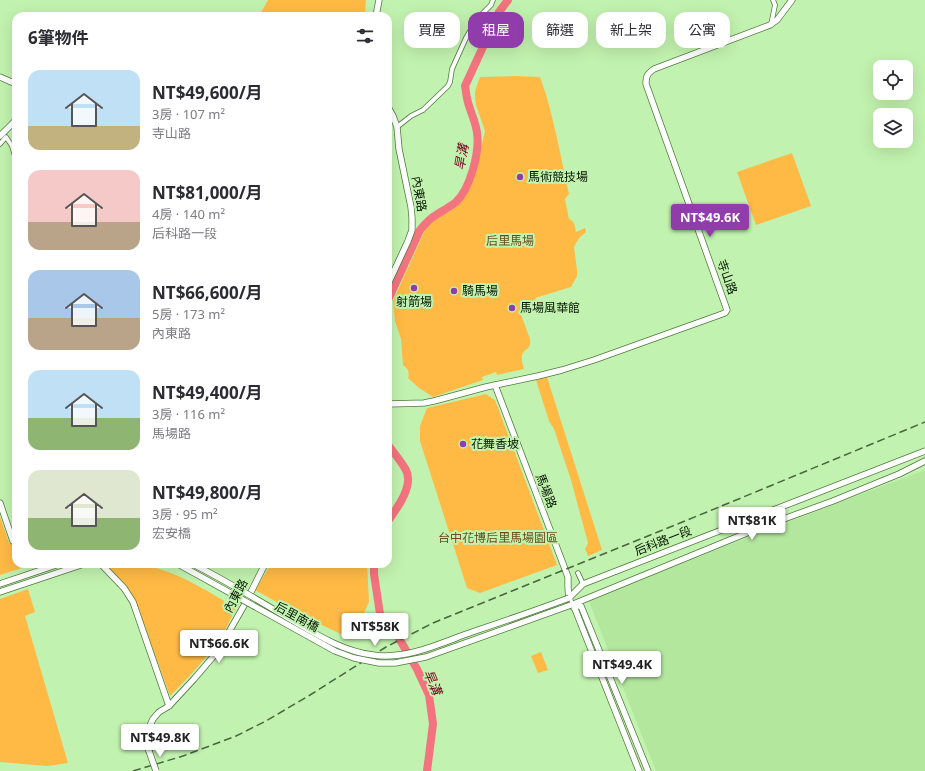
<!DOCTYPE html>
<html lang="zh-TW">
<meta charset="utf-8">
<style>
:root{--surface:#fff;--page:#f2f2f3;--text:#2b2b33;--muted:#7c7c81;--accent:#903dab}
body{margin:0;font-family:"Noto Sans","Noto Sans TC",sans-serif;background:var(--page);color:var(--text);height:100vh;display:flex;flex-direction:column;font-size:15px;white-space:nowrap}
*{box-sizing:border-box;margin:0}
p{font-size:13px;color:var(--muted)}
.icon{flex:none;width:22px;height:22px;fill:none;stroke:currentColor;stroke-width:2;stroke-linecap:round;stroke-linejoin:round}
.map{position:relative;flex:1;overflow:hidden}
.drawer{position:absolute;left:12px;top:12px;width:380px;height:556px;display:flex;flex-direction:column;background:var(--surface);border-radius:12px;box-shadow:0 4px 16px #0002}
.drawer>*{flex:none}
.hud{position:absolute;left:404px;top:12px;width:380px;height:36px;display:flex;gap:8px}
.tools{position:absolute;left:873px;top:60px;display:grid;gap:8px}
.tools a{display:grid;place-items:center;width:40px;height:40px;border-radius:8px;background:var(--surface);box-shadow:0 4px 16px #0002;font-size:20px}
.price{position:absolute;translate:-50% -34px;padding:0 9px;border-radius:4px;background:#fff;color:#222;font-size:13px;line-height:26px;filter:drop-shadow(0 1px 2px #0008)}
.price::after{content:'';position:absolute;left:50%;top:24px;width:12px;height:9px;margin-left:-6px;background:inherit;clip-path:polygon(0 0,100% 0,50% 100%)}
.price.current{background:var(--accent);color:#fff}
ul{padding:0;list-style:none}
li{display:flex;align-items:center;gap:12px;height:100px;padding:0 16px}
li span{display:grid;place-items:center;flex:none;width:112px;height:80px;border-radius:12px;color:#555}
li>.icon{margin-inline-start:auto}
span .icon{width:48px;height:48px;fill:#fffc;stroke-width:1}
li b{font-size:17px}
h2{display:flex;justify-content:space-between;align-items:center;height:48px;padding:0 16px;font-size:17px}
.tag{padding:0 14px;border-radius:12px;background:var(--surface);box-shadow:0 4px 16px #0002;font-size:14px;line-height:36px}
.tag.current{background:var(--accent);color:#fff}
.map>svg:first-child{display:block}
.built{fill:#b3e79e}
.green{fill:#ffba45}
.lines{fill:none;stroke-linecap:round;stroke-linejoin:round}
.river{stroke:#f3737e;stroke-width:8}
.street-casing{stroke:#4f7a3c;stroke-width:5.5}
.secondary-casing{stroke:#4f7a3c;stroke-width:7}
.street{stroke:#fff;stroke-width:4}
.secondary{stroke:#fff;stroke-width:5.5}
.rail{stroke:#496540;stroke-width:1.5;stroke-dasharray:8 4;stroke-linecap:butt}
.secondary-bridge-casing{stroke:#4f7a3c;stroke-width:7;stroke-linecap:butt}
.secondary-bridge{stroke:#fff;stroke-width:5.5}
.poi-dot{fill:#903dab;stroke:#c2f2af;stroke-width:1.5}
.labels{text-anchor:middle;stroke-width:4;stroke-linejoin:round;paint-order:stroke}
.poi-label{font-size:12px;fill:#051501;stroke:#c2f2af;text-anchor:start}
.street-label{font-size:12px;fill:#051501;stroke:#c2f2af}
.park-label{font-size:12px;fill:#6b4e1e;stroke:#c2f2af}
.water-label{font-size:13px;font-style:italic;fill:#7c0021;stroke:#c2f2af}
</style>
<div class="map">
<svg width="925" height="771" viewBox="0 0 925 771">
<rect width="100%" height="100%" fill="#c2f2af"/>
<polygon class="built" points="925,470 925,771 656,771 588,599 589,596 592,593 651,571 678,564"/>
<g class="green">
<polygon points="268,0 366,0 365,13 356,13 350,16 259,16"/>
<path d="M515,76L540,77C554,115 560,155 569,194L565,199L569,219C575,221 575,227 576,232L585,228L586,232L579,238L574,247L577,270V276L571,287L535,298L537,306L520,312L530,339C531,350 527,347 523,353C520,357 523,365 524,369L497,375L496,372L482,377L483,380L433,397L419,388L408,378C410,372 408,369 403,365L401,339L395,321L393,301L425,230L430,224L438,218L449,212L459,204L465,196L475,173L485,131L476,105L475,96V91L480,77Z"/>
<polygon points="792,153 811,206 756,225 737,172"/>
<polygon points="547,377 602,550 588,556 585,549 588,543 571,480 554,429 549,421 536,380"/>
<polygon points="486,394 495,400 557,565 480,593 467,588 420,441 420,426 427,408"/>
<polygon points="0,517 9,543 16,546 16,564 34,564 0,575"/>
<path d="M104,564C122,564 140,563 156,568C185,576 210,593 236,608C232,615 229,624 224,631C210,655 190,676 170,696L135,600L125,587Z"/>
<polygon points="271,564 367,564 369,602 352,639 302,616 255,590"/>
<polygon points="28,589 35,612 25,616 68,763 47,766 0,762 0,599"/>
<polygon points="541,652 548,670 538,673 531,656"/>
</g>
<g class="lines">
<g class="river">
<path d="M388,300L420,230C425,224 429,219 436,215C442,211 450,207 456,202C470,189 480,152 477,133C476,121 469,110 467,98C466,94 466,90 465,86L499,12L508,0"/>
<path d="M388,445C394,453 401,461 406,470C414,486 397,508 388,521"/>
<polyline points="374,564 374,574 380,614 394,630 417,669 429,695 433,724 427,771"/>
</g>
<defs>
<g id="street">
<polyline points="771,25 775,5 773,0"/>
<polyline points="397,127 411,116 423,110 448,86 450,82 452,69 466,38 477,19 491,5 493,0"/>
<polyline points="0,144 6,137 12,146 16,160"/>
<polyline points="578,573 583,584"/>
</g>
<g id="secondary">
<polyline points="376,16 379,0"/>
<polyline points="0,77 16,84"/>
<polyline points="388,107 393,116 397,127 399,149 411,207 412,218 412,230 408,241 388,284"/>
<polyline points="0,136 16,120"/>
<path d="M495,385L568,577C568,588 567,601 575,609L639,771"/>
<path d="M388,404L424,403L434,401L486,387L538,376L562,370L594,360L725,313L727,310L646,84C646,76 647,74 654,69L770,25L777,20L792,0"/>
<polyline points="0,503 13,541 16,543"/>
<polyline points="101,564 124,588 133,602 169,706"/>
<polyline points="0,584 59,564"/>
<polyline points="0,592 84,564"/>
<polyline points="569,598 583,584 925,451"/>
<polyline points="571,605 759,528 833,501 899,474 925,461"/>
<polyline points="573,606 581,606 648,771"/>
<polyline points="149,751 146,740 148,730 153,719 159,712 169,706 194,679 218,651 246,602 265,564"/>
</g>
</defs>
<use href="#street" class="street-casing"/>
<use href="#secondary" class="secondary-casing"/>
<use href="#street" class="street"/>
<use href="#secondary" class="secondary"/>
<polyline class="rail" points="133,771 183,756 236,736 266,721 310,695 386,647 433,623 707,512 925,422"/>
<defs>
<g id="secondary-bridge">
<polyline points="178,564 335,651 354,658 379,663 395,663 426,657 571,605"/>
<path d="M193,564C224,580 253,597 283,615C311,631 340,651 373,655C407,660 441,643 472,632C505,621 537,610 569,598"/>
<polyline points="149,751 156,771"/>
</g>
</defs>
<use href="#secondary-bridge" class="secondary-bridge-casing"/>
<use href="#secondary-bridge" class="secondary-bridge"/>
</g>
<g class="poi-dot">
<circle cx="520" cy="177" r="4"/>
<circle cx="414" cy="288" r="4"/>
<circle cx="454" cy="291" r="4"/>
<circle cx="512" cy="308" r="4"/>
<circle cx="463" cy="444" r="4"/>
</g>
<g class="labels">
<g class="poi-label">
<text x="528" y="181">馬術競技場</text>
<text x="462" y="295">騎馬場</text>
<text x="414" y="306" text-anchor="middle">射箭場</text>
<text x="520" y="312">馬場風華館</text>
<text x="471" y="448">花舞香坡</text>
</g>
<g class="street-label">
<text transform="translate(419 194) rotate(80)" y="4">內東路</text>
<text transform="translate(727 277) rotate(70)" y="4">寺山路</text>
<text transform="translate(546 491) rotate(69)" y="4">馬場路</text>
<text transform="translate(663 541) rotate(-21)" y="4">后科路一段</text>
<text transform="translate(236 596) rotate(-62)" y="4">內東路</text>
<text transform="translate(297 617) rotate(29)" y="4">后里南橋</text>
</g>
<g class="park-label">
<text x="510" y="245">后里馬場</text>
<text x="498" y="542">台中花博后里馬場園區</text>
</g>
<g class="water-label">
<text transform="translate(461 157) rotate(-80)" y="5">旱溝</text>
<text transform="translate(433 682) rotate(67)" y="5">旱溝</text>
</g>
</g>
</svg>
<div class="tools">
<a><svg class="icon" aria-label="locate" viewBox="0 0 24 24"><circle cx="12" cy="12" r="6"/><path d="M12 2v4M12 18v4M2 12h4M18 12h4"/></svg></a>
<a><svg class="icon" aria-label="layers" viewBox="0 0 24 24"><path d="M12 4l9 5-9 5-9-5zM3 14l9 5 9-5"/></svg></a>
</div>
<b class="price current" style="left:710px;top:238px">NT$49.6K</b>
<b class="price" style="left:752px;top:541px">NT$81K</b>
<b class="price" style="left:375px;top:647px">NT$58K</b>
<b class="price" style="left:219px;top:664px">NT$66.6K</b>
<b class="price" style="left:622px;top:685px">NT$49.4K</b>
<b class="price" style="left:160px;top:758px">NT$49.8K</b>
<div class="hud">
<a class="tag">買屋</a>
<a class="tag current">租屋</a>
<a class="tag">篩選</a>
<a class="tag">新上架</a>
<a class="tag">公寓</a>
</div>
<section class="drawer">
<h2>6筆物件<svg class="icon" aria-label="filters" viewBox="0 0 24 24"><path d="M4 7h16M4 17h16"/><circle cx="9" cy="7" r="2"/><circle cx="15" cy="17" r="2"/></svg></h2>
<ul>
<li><span style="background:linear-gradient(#bfe0f5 70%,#c2b280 0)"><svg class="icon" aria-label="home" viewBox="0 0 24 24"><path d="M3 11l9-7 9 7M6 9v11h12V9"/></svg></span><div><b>NT$49,600/月</b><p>3房 · 107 m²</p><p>寺山路</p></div></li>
<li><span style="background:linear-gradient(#f6c9c9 65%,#b9a48a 0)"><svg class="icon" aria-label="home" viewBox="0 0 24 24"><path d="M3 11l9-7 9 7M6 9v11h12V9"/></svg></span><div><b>NT$81,000/月</b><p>4房 · 140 m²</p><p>后科路一段</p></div></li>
<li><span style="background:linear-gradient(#a9c7e8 60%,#b9a48a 0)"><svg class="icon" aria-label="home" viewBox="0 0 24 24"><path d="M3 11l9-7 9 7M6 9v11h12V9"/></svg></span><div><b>NT$66,600/月</b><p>5房 · 173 m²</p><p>內東路</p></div></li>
<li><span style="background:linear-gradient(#bfe0f5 60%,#8fb573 0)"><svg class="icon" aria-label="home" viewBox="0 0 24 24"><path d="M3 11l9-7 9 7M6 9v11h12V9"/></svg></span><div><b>NT$49,400/月</b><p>3房 · 116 m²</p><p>馬場路</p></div></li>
<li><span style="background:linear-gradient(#dfe7d0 60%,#8fb573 0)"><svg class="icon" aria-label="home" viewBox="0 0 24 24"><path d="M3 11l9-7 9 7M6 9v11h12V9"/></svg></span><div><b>NT$49,800/月</b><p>3房 · 95 m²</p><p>宏安橋</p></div></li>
</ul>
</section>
</div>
